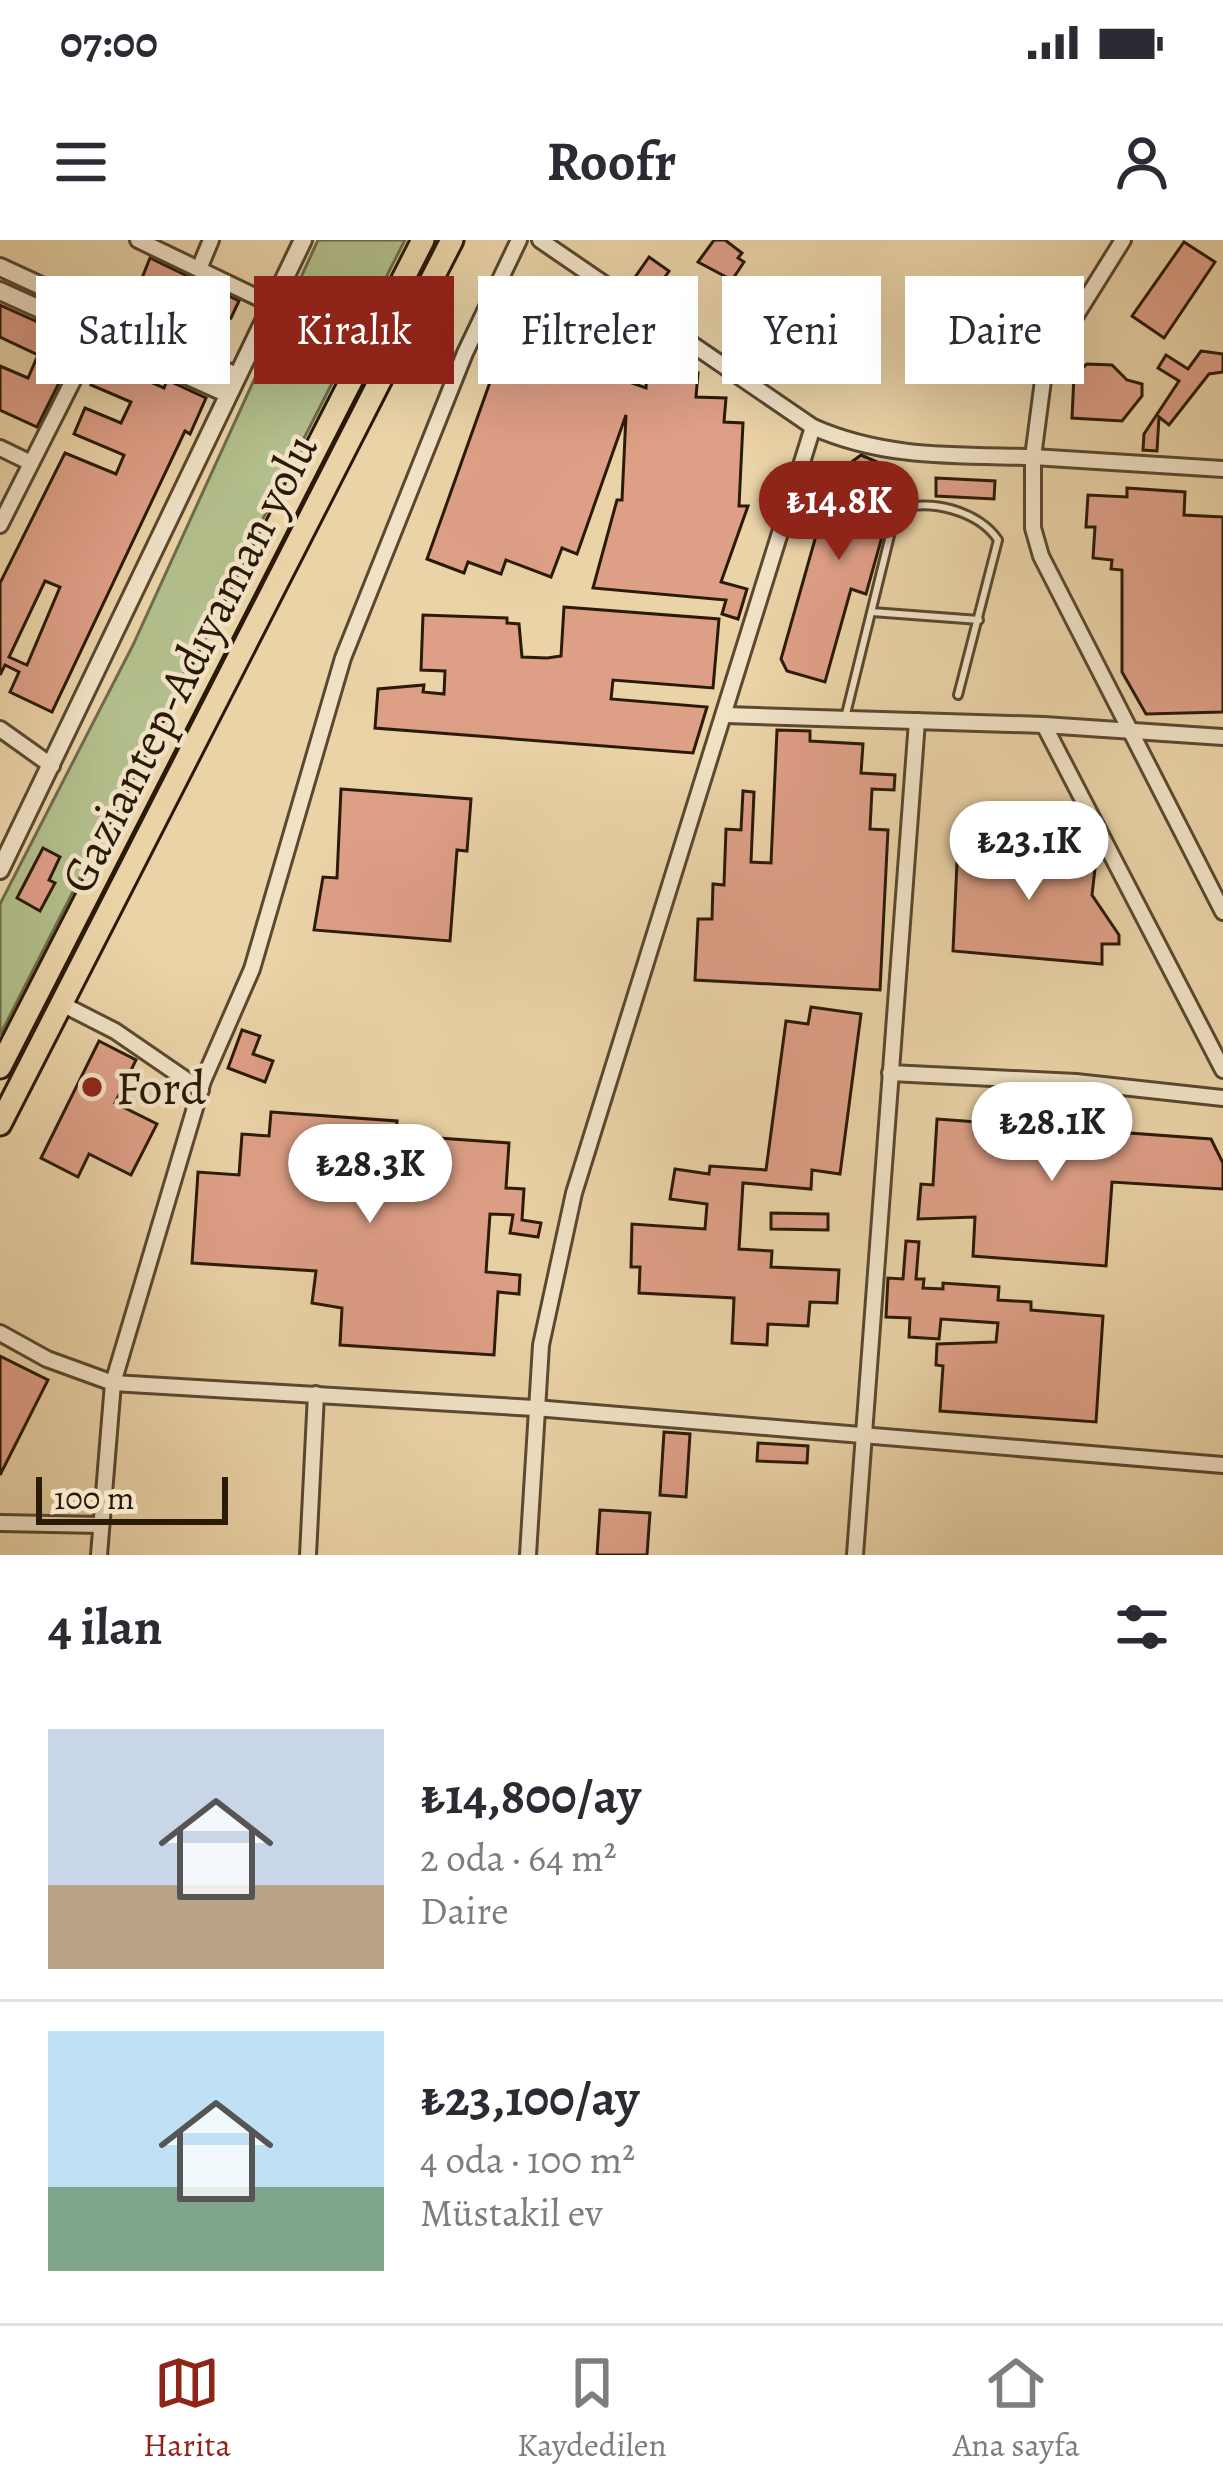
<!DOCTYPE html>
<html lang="tr">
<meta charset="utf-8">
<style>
:root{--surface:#fff;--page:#f7f7f7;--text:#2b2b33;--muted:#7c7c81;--line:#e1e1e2;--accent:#8f2418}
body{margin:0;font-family:Alegreya,serif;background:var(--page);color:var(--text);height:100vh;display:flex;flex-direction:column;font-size:45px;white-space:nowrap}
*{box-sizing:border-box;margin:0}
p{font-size:39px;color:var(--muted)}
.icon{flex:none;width:66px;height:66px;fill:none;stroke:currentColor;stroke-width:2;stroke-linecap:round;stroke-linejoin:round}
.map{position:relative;height:1315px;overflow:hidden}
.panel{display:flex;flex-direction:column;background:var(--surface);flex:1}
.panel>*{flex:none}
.hud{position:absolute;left:36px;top:36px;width:1152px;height:108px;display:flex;gap:24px}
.scale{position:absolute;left:36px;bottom:30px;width:192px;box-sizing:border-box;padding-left:12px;border:6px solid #2a1a08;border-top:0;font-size:33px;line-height:42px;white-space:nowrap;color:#2a1a08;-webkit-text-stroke:9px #f1e2c6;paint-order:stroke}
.price{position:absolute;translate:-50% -102px;padding:0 27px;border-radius:42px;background:#fff;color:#222;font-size:39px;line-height:78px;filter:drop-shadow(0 3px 6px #0008)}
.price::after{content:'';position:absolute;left:50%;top:72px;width:36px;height:27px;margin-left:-18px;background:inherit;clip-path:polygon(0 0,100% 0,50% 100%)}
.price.on{background:var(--accent);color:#fff}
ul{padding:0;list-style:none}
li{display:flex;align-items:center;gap:36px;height:300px;padding:0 48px}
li+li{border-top:3px solid var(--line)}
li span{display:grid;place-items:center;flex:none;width:336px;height:240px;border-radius:0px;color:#555}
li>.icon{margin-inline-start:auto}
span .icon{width:144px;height:144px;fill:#fffc;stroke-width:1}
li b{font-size:51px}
h2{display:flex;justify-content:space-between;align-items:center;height:144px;padding:0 48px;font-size:51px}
.tag{padding:0 42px;border-radius:0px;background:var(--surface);box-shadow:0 12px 48px #0002;font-size:42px;line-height:108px}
.tag.on{background:var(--accent);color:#fff}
.status{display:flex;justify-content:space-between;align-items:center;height:84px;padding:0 60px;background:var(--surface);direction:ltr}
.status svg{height:33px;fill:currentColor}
header{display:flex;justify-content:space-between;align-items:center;height:156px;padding:0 48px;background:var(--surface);font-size:54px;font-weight:700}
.dock{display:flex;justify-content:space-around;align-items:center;height:168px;border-top:3px solid var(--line);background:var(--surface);font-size:33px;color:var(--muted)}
.dock a{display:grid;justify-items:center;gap:6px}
.dock .on{color:var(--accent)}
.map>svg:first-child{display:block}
.green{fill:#b2be8b;stroke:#6e6c4a;stroke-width:3}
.building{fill:#de9f87;stroke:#2a1a08;stroke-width:3;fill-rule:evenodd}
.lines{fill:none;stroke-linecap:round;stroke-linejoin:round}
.service-casing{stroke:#5a4830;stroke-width:12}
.minor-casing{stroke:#5a4830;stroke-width:20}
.tertiary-casing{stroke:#5a4830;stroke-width:22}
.trunk-casing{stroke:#2a1a08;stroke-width:27}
.service{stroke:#f1e2c6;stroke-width:6}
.minor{stroke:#f1e2c6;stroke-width:14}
.tertiary{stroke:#f1e2c6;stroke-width:16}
.trunk{stroke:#ead3a7;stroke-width:21}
.poi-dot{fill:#8f2418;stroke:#f1e2c6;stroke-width:4.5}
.labels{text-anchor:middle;stroke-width:9;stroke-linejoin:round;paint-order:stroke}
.street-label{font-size:48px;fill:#2a1a08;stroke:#f1e2c6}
.poi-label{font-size:48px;fill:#2a1a08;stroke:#f1e2c6;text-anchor:start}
</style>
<div class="status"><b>07:00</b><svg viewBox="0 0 49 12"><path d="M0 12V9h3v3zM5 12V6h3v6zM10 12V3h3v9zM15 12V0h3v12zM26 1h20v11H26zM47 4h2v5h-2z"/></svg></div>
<header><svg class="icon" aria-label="menu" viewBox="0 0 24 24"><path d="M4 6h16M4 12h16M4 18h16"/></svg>Roofr<svg class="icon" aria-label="person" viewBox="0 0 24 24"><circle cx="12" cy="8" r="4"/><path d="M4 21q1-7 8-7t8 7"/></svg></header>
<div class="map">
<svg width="1223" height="1315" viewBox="0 0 1223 1315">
<rect width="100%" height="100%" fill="#ead3a7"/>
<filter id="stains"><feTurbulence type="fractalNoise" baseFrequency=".00167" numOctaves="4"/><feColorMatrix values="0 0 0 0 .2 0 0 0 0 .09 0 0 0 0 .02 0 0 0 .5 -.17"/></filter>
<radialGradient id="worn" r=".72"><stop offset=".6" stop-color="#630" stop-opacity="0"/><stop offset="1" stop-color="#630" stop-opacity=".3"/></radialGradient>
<polygon class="green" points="318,0 405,0 0,795 0,664 133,405"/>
<g class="building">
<polygon points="714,0 725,0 742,13 738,18 744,22 732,40 698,22"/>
<polygon points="1184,2 1215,22 1164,98 1132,76"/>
<polygon points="649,17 669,31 649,60 629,46"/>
<polygon points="150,18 239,61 231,78 142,38"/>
<polygon points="1005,40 1038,62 1026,80 993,58"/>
<polygon points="0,65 80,101 37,187 0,170 0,126 28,138 38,115 0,97"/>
<polygon points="510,86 622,127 618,138 646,148 647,131 698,133 696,157 726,158 724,182 743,183 739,266 748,266 721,342 747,349 738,379 722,374 726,360 593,348 617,260 622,260 626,175 577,314 562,308 551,337 506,320 501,334 468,322 464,333 427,319"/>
<polygon points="1201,111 1223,114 1223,132 1209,134 1169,185 1159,177 1157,211 1143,210 1144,194 1179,141 1158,128 1166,115 1188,129"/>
<path d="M106,113L144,130L141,138L164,148L167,140L206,158L190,194L185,191L52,472L10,452L19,432L5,425L0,435V343L65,213L116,234L124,215L74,194L85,168L121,183L131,162L91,145ZM45,341L60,347L27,425L9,417Z"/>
<polygon points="1087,124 1112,125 1127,140 1142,144 1142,156 1122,181 1072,178 1074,135"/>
<polygon points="861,215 900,232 866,354 851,349 825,442 787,431 781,419 833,236"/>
<polygon points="936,238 995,241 994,259 936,256"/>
<polygon points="1127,248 1185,252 1184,275 1223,277 1223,472 1146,474 1122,432 1122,330 1111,329 1112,320 1093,318 1095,287 1086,287 1088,255 1127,257"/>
<polygon points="564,367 719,379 713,448 613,440 611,459 707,467 693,513 375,488 378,449 424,445 423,452 444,454 445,431 421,430 423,375 507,378 507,383 519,384 522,417 547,418 561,416"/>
<polygon points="777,490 810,491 810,501 863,504 861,533 895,535 894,550 872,549 870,589 888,590 880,750 695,740 698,679 712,679 713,644 724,645 726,589 741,590 743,551 754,552 751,622 771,623"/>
<polygon points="341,549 471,559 467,611 457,610 450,701 314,690 323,637 337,638"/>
<polygon points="958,600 1097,611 1092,655 1119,695 1119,704 1102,704 1102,724 953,711"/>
<polygon points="43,608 60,617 49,640 55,643 40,671 17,658"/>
<polygon points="811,767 861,774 840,934 812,930 811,949 743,943 739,1009 772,1011 771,1027 839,1030 837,1063 810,1062 808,1086 768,1084 767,1105 732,1103 734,1058 639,1053 640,1027 631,1027 632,984 705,989 707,964 670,959 675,929 709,934 710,926 766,930 786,781 808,784"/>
<polygon points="242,790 260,796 253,814 273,821 265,842 228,828"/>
<polygon points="99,801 136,820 115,863 157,884 131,935 89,914 78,937 41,918"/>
<polygon points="271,872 397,881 396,895 509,903 506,948 524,949 522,980 541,983 538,997 510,993 513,975 490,974 486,1032 520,1035 519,1054 498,1052 494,1115 340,1105 342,1068 312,1063 316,1031 192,1023 198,932 239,935 242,894 269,896"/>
<polygon points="937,879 1211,899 1223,923 1223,949 1112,942 1106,1026 973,1016 975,977 918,979 921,944 933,945"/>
<polygon points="771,973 828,974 828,990 771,989"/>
<polygon points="906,1001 919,1002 916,1039 924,1039 923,1048 943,1049 943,1043 999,1047 998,1060 1031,1062 1031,1070 1103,1076 1096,1182 940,1171 943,1126 936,1125 937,1104 996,1102 998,1083 941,1079 939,1099 909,1097 910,1078 886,1077 888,1038 903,1039"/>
<polygon points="0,1116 48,1140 0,1235"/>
<polygon points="664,1192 690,1194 686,1257 660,1255"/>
<polygon points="758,1203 808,1206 807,1223 757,1221"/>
<polygon points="600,1270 650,1273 647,1315 597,1315"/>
</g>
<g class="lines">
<defs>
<g id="service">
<polyline points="872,372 979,380"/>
<path d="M845,478L896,271C928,257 979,271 998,300L958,455"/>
</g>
<g id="minor">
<polyline points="138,0 271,64"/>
<path d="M540,0L813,187C885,219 957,215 1033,217L1045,125L1123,0"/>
<polyline points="199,29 211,0"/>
<polyline points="0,208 31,223"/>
<polyline points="1223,229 1033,217 1033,288 1041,316 1223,672"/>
<polyline points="0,285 96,95"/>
<polyline points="726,475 1044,485 1223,497"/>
<polyline points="1044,485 1223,830"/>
<polyline points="0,489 52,526"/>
<polyline points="62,764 115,791 201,850"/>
<polyline points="890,833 1076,842 1223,858"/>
<polyline points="0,1093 47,1119 113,1143 535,1168 1223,1225"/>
<polyline points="0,1283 101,1285"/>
<polyline points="99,1315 113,1143 203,841 252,729 343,418 465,113 519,0"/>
<polyline points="308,1315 316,1154"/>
<polyline points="528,1315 541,1105 574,953 813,187"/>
<polyline points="855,1315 917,481"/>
</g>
<g id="tertiary">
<polyline points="0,27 236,136"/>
<polyline points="0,51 228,154"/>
<polyline points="0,630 303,0"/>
</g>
<g id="trunk">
<polyline points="0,827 423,0"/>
<polyline points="0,884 452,0"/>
</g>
</defs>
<use href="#service" class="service-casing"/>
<use href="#minor" class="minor-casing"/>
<use href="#tertiary" class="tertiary-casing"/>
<use href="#trunk" class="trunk-casing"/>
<use href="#service" class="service"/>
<use href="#minor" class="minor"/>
<use href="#tertiary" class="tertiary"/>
<use href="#trunk" class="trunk"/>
</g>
<circle class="poi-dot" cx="92" cy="847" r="12"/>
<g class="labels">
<g class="street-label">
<text transform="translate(188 423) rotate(-63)" y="17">Gaziantep-Adıyaman yolu</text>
</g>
<g class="poi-label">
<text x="116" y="864">Ford</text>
</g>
</g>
<rect width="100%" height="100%" filter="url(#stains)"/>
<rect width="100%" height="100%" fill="url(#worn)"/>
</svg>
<div class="scale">100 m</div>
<b class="price on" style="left:839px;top:323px">₺14.8K</b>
<b class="price" style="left:1029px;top:663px">₺23.1K</b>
<b class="price" style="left:1052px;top:944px">₺28.1K</b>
<b class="price" style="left:370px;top:986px">₺28.3K</b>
<div class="hud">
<a class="tag">Satılık</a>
<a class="tag on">Kiralık</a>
<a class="tag">Filtreler</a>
<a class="tag">Yeni</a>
<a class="tag">Daire</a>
</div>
</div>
<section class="panel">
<h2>4 ilan<svg class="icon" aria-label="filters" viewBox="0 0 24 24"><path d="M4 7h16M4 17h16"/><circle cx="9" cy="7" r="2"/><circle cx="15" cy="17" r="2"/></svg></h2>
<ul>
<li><span style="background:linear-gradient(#c9d6e8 65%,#b9a48a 0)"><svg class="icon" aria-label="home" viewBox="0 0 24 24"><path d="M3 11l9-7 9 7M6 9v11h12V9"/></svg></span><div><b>₺14,800/ay</b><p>2 oda · 64 m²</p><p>Daire</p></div></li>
<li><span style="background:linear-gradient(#bfe0f5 65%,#7fa58c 0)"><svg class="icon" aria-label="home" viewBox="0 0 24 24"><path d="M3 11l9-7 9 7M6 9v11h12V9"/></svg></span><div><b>₺23,100/ay</b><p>4 oda · 100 m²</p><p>Müstakil ev</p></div></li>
</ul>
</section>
<nav class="dock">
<a class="on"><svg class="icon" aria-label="map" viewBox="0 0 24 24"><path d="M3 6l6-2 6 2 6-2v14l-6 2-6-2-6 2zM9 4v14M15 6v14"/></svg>Harita</a>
<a><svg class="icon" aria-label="saved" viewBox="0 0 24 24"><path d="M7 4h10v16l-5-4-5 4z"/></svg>Kaydedilen</a>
<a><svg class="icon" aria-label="home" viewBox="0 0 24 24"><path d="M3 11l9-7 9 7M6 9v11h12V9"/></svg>Ana sayfa</a>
</nav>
